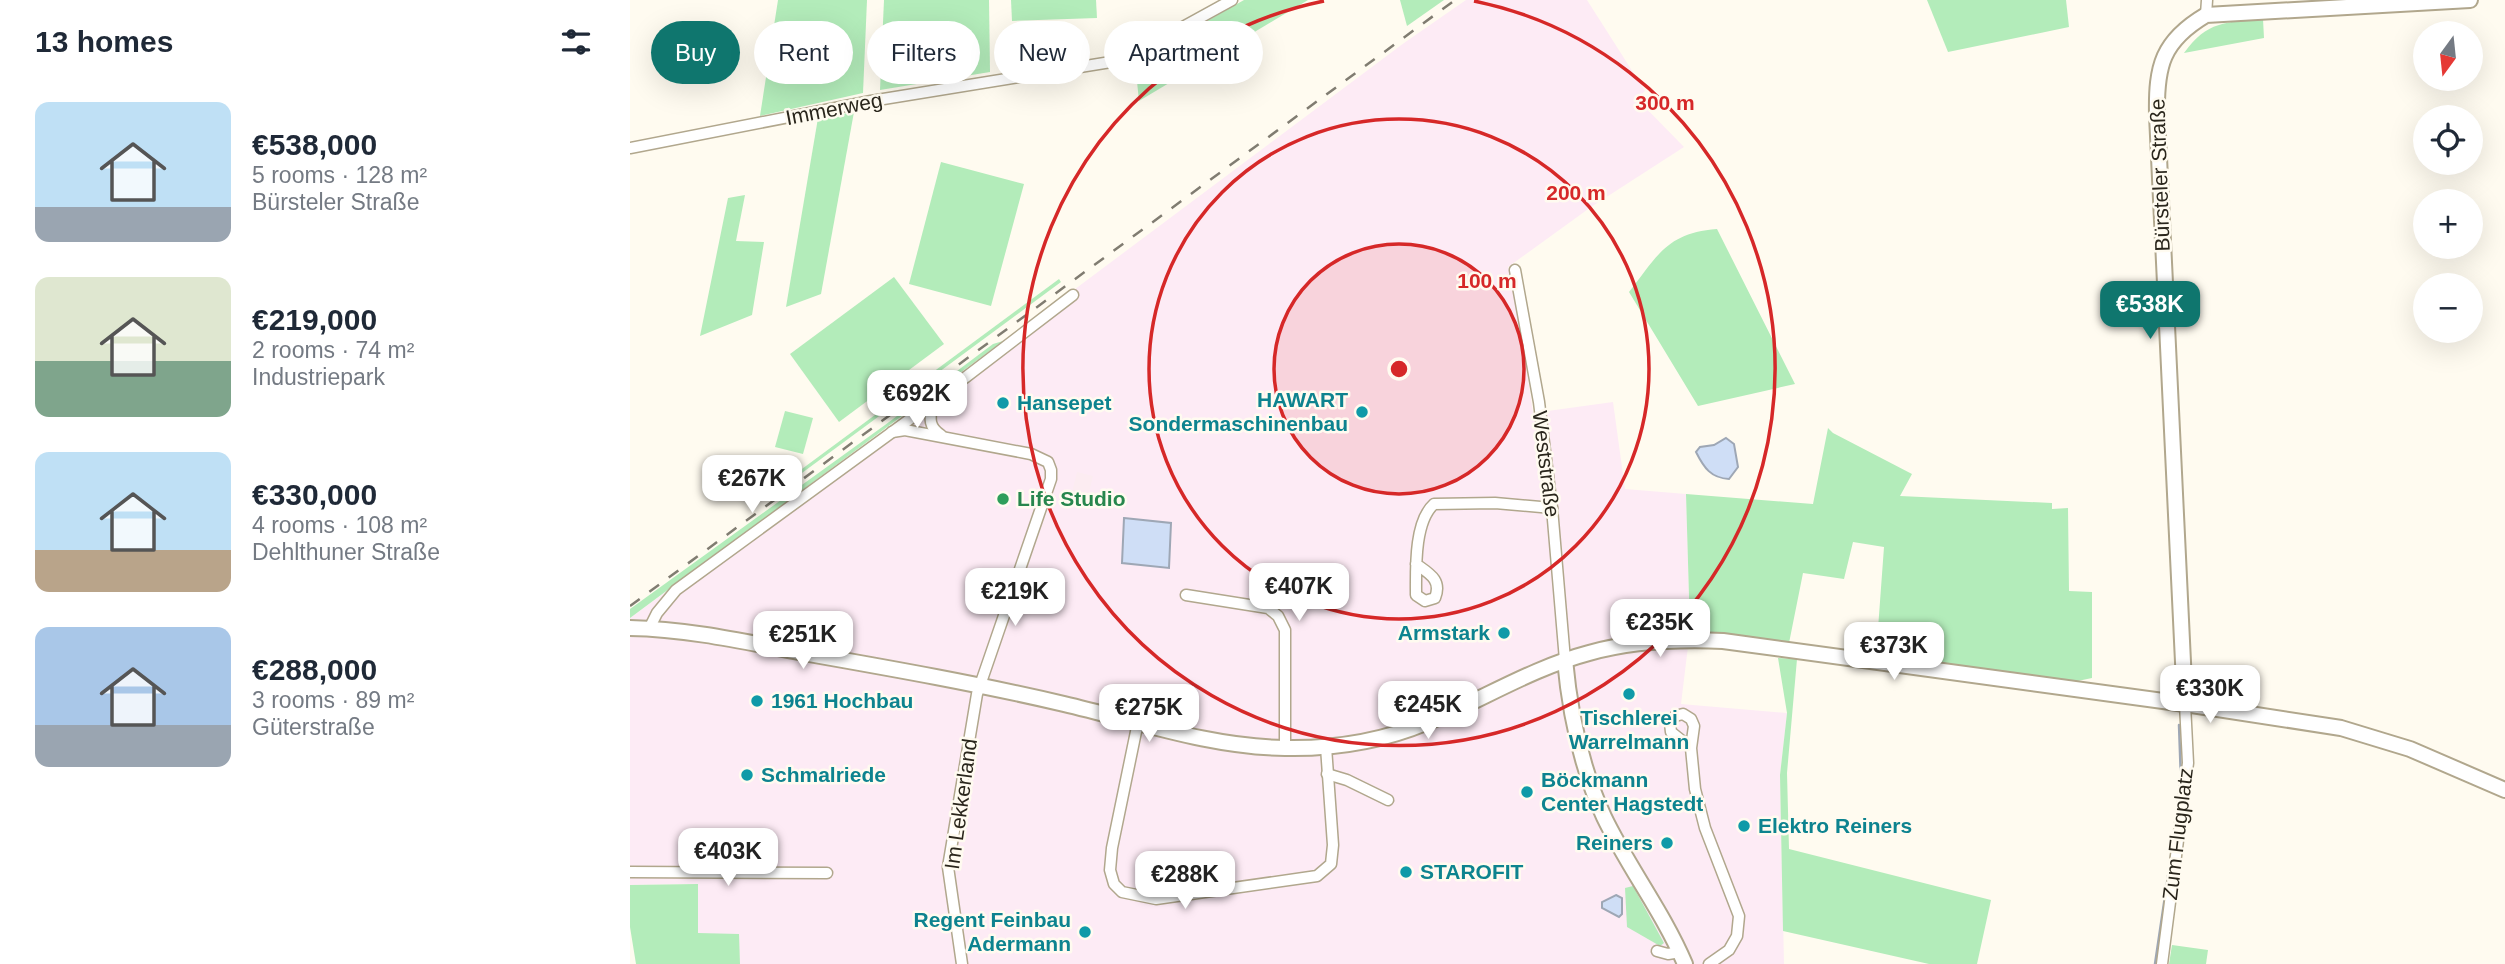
<!DOCTYPE html>
<meta charset="utf-8">
<style>
:root{--surface:#fff;--page:#f2f2f3;--text:#1f2937;--muted:#747a83;--accent:#0f766e}
body{margin:0;font-family:Arial,sans-serif;background:var(--page);color:var(--text);height:100vh;display:flex;flex-direction:column;font-size:26px;white-space:nowrap}
*{box-sizing:border-box;margin:0}
p{font-size:23px;color:var(--muted)}
.icon{flex:none;width:38px;height:38px;fill:none;stroke:currentColor;stroke-width:2;stroke-linecap:round;stroke-linejoin:round}
.map{position:relative;flex:1;overflow:hidden}
.panel{display:flex;flex-direction:column;background:var(--surface);width:630px}
.panel>*{flex:none}
.hud{position:absolute;left:21px;top:21px;width:665px;height:63px;display:flex;gap:14px}
.needle{width:46px;rotate:195deg}
.fabs{position:absolute;left:1783px;top:21px;display:grid;gap:14px}
.fabs a{display:grid;place-items:center;width:70px;height:70px;border-radius:50%;background:var(--surface);box-shadow:0 7px 28px #0002;font-size:35px}
.price{position:absolute;translate:-50% -60px;padding:0 16px;border-radius:14px;background:#fff;color:#222;font-size:23px;line-height:46px;filter:drop-shadow(0 2px 4px #0008)}
.price::after{content:'';position:absolute;left:50%;top:42px;width:21px;height:16px;margin-left:-10px;background:inherit;clip-path:polygon(0 0,100% 0,50% 100%)}
.price.current{background:var(--accent);color:#fff}
ul{padding:0;list-style:none}
li{display:flex;align-items:center;gap:21px;height:175px;padding:0 35px}
li span{display:grid;place-items:center;flex:none;width:196px;height:140px;border-radius:14px;color:#555}
li>.icon{margin-inline-start:auto}
span .icon{width:84px;height:84px;fill:#fffc;stroke-width:1}
li b{font-size:30px}
h2{display:flex;justify-content:space-between;align-items:center;height:84px;padding:0 35px;font-size:30px}
.chip{padding:0 24px;border-radius:32px;background:var(--surface);box-shadow:0 7px 28px #0002;font-size:24px;line-height:63px}
.chip.current{background:var(--accent);color:#fff}
main{display:flex;flex:1;min-height:0}
.map>svg:first-child{display:block}
.industrial{fill:#fdebf5}
.education{fill:#fcecf1}
.green{fill:#b3ecba}
.water{fill:#cfdef6;stroke:#9ea7b5;stroke-width:2}
.lines{fill:none;stroke-linecap:round;stroke-linejoin:round}
.stream{stroke:#9ea7b5;stroke-width:2.5}
.street-casing{stroke:#b1a78d;stroke-width:13}
.secondary-casing{stroke:#b1a78d;stroke-width:18}
.street{stroke:#fff;stroke-width:10}
.secondary{stroke:#fff;stroke-width:14}
.rail{stroke:#807c71;stroke-width:2.5;stroke-dasharray:12 12;stroke-linecap:butt}
.ring{fill:none;stroke:#d62828;stroke-width:3.5}
.culture-dot{fill:#0f9aa8;stroke:#fffbf0;stroke-width:2.5}
.leisure-dot{fill:#2e9e5b;stroke:#fffbf0;stroke-width:2.5}
.labels{text-anchor:middle;stroke-width:5;stroke-linejoin:round;paint-order:stroke}
.street-label{font-size:21px;fill:#2a261c;stroke:#fffbf0}
.culture-label{font-size:21px;font-weight:bold;fill:#0d838f;stroke:#fffbf0;text-anchor:start}
.leisure-label{font-size:21px;font-weight:bold;fill:#27864d;stroke:#fffbf0;text-anchor:start}
.centre{fill:#d62828;stroke:#fffbf0;stroke-width:3.5}
.ring-label{font-size:21px;text-anchor:middle;font-weight:bold;fill:#d62828;stroke:#fffbf0;stroke-width:5;stroke-linejoin:round;paint-order:stroke}
</style>
<main>
<section class="panel">
<h2>13 homes<svg class="icon" aria-label="filters" viewBox="0 0 24 24"><path d="M4 7h16M4 17h16"/><circle cx="9" cy="7" r="2"/><circle cx="15" cy="17" r="2"/></svg></h2>
<ul>
<li><span style="background:linear-gradient(#bfe0f5 75%,#9aa5b1 0)"><svg class="icon" aria-label="home" viewBox="0 0 24 24"><path d="M3 11l9-7 9 7M6 9v11h12V9"/></svg></span><div><b>€538,000</b><p>5 rooms · 128 m²</p><p>Bürsteler Straße</p></div></li>
<li><span style="background:linear-gradient(#dfe7d0 60%,#7fa58c 0)"><svg class="icon" aria-label="home" viewBox="0 0 24 24"><path d="M3 11l9-7 9 7M6 9v11h12V9"/></svg></span><div><b>€219,000</b><p>2 rooms · 74 m²</p><p>Industriepark</p></div></li>
<li><span style="background:linear-gradient(#bfe0f5 70%,#b9a48a 0)"><svg class="icon" aria-label="home" viewBox="0 0 24 24"><path d="M3 11l9-7 9 7M6 9v11h12V9"/></svg></span><div><b>€330,000</b><p>4 rooms · 108 m²</p><p>Dehlthuner Straße</p></div></li>
<li><span style="background:linear-gradient(#a9c7e8 70%,#9aa5b1 0)"><svg class="icon" aria-label="home" viewBox="0 0 24 24"><path d="M3 11l9-7 9 7M6 9v11h12V9"/></svg></span><div><b>€288,000</b><p>3 rooms · 89 m²</p><p>Güterstraße</p></div></li>
</ul>
</section>
<div class="map">
<svg width="1875" height="964" viewBox="0 0 1875 964">
<rect width="100%" height="100%" fill="#fffbf0"/>
<polygon class="industrial" points="836,0 957,0 1015,91 1007,99 1054,147 961,207 878,267 887,305 903,413 983,402 995,489 1056,494 1060,630 1051,704 1157,713 1150,775 1154,964 337,964 334,947 328,964 110,964 108,935 68,934 68,884 0,885 0,618 258,429 774,43"/>
<polygon class="education" points="447,472 463,476 458,496 442,492"/>
<g class="green">
<polygon points="148,0 237,0 233,93 130,116"/>
<polygon points="254,0 359,0 360,72 250,90"/>
<polygon points="381,0 466,0 467,18 382,21"/>
<polygon points="614,0 678,0 509,101 505,62"/>
<polygon points="770,0 814,0 777,26"/>
<polygon points="1297,0 1436,0 1439,27 1318,52"/>
<path d="M1633,19L1634,38L1554,53C1577,21 1596,22 1633,19Z"/>
<polygon points="224,112 191,294 156,307 188,118"/>
<polygon points="311,162 394,184 361,306 279,284"/>
<polygon points="115,195 106,241 134,242 122,315 70,336 98,198"/>
<path d="M1087,229L1165,384L1068,406L999,292C1028,255 1037,233 1087,229Z"/>
<polygon points="264,277 314,344 209,422 160,354"/>
<polygon points="429,279 431,282 138,498 134,497"/>
<polygon points="373,341 0,618 0,609 255,425 363,344"/>
<polygon points="155,411 183,418 173,454 145,447"/>
<polygon points="1198,428 1203,433 1282,474 1270,496 1422,503 1422,509 1438,508 1439,591 1462,592 1462,678 1438,683 1246,656 1254,547 1223,542 1214,579 1173,573 1159,643 1060,630 1056,494 1183,504"/>
<polygon points="1148,658 1167,659 1157,773 1159,849 1361,900 1347,964 1299,964 1153,931 1150,775 1157,713"/>
<polygon points="68,884 68,933 109,934 110,964 6,964 0,927 0,885"/>
<polygon points="1003,886 1034,943 1030,946 997,927 995,888"/>
<polygon points="1542,945 1578,950 1576,964 1539,964"/>
</g>
<g class="water">
<path d="M1096,438L1104,444L1108,467L1099,479C1081,478 1074,468 1066,452L1070,447L1084,445Z"/>
<polygon points="494,518 541,523 539,568 492,563"/>
<polygon points="986,895 992,898 992,914 989,917 972,908 972,902"/>
</g>
<g class="lines">
<g class="stream">
<polyline points="1549,725 1551,780"/>
<polyline points="1525,964 1546,822"/>
</g>
<defs>
<g id="street">
<polyline points="1576,15 1577,0"/>
<polyline points="0,148 241,101 493,60 602,0"/>
<polyline points="885,270 909,402 922,508 935,660"/>
<path d="M302,403C300,418 298,427 311,435"/>
<polyline points="262,432 275,430 401,454 418,462 421,470 421,479 347,694 318,867 332,964"/>
<path d="M786,564C800,574 812,580 805,598L795,601L786,595C786,569 784,522 804,504L865,503L922,508"/>
<polyline points="556,595 638,608 648,616 655,630 655,748"/>
<polyline points="19,629 27,613 46,590 302,403 443,295"/>
<polyline points="508,722 482,848 480,870 484,884 492,892 526,899 687,876 701,864 703,845 696,747"/>
<polyline points="1061,748 1041,732 1040,723 1045,716 1053,714 1061,719 1064,726 1061,748 1065,789 1075,828 1109,916 1107,936 1099,950 1079,964"/>
<polyline points="697,774 717,780 758,800"/>
<polyline points="0,872 197,873"/>
<polyline points="1027,951 1038,954 1050,952"/>
<polyline points="1532,964 1558,763 1555,704"/>
</g>
<g id="secondary">
<path d="M0,628C60,629 120,643 179,654C264,669 349,684 434,704C507,721 579,747 655,748C704,749 753,741 798,722C852,700 902,668 959,653C1002,641 1048,639 1093,641L1555,704L1711,728L1780,749L1875,790"/>
<path d="M935,660C940,715 951,767 974,817C998,867 1033,912 1055,964"/>
<path d="M1555,704L1527,115C1526,66 1532,41 1576,15L1840,0"/>
</g>
</defs>
<use href="#street" class="street-casing"/>
<use href="#secondary" class="secondary-casing"/>
<use href="#street" class="street"/>
<use href="#secondary" class="secondary"/>
<polyline class="rail" points="0,606 825,0"/>
</g>
<circle cx="769" cy="369" r="125" fill="#d62828" fill-opacity=".12"/>
<g class="ring">
<circle cx="769" cy="369" r="125"/>
<circle cx="769" cy="369" r="250"/>
<path d="M844 1A376 376 0 1 1 694 1"/>
</g>
<g class="culture-dot">
<circle cx="373" cy="403" r="7"/>
<circle cx="732" cy="412" r="7"/>
<circle cx="874" cy="633" r="7"/>
<circle cx="999" cy="694" r="7"/>
<circle cx="127" cy="701" r="7"/>
<circle cx="117" cy="775" r="7"/>
<circle cx="897" cy="792" r="7"/>
<circle cx="1114" cy="826" r="7"/>
<circle cx="1037" cy="843" r="7"/>
<circle cx="776" cy="872" r="7"/>
<circle cx="455" cy="932" r="7"/>
</g>
<circle class="leisure-dot" cx="373" cy="499" r="7"/>
<g class="labels">
<g class="street-label">
<text transform="translate(204 109) rotate(-11)" y="7">Immerweg</text>
<text transform="translate(1530 175) rotate(-92)" y="7">Bürsteler Straße</text>
<text transform="translate(916 464) rotate(83)" y="7">Weststraße</text>
<text transform="translate(331 804) rotate(-82)" y="7">Im Lekkerland</text>
<text transform="translate(1548 834) rotate(-83)" y="7">Zum Flugplatz</text>
</g>
<g class="culture-label">
<text x="718" y="407" text-anchor="end">HAWART<tspan x="718" dy="24">Sondermaschinenbau</tspan></text>
<text x="387" y="410">Hansepet</text>
<text x="860" y="640" text-anchor="end">Armstark</text>
<text x="141" y="708">1961 Hochbau</text>
<text x="999" y="725" text-anchor="middle">Tischlerei<tspan x="999" dy="24">Warrelmann</tspan></text>
<text x="131" y="782">Schmalriede</text>
<text x="911" y="787">Böckmann<tspan x="911" dy="24">Center Hagstedt</tspan></text>
<text x="1128" y="833">Elektro Reiners</text>
<text x="1023" y="850" text-anchor="end">Reiners</text>
<text x="790" y="879">STAROFIT</text>
<text x="441" y="927" text-anchor="end">Regent Feinbau<tspan x="441" dy="24">Adermann</tspan></text>
</g>
<g class="leisure-label">
<text x="387" y="506">Life Studio</text>
</g>
</g>
<circle cx="769" cy="369" r="10" class="centre"/>
<g class="ring-label">
<text x="1035" y="110">300 m</text>
<text x="946" y="200">200 m</text>
<text x="857" y="288">100 m</text>
</g>
</svg>
<div class="fabs">
<a><svg class="needle" viewBox="-14 -14 28 28"><path d="M0-13l5 13h-10z" fill="#e53935"/><path d="M0 13l5-13h-10z" fill="#747a83"/></svg></a>
<a><svg class="icon" aria-label="locate" viewBox="0 0 24 24"><circle cx="12" cy="12" r="6"/><path d="M12 2v4M12 18v4M2 12h4M18 12h4"/></svg></a>
<a>+</a>
<a>−</a>
</div>
<b class="price current" style="left:1520px;top:341px">€538K</b>
<b class="price" style="left:287px;top:430px">€692K</b>
<b class="price" style="left:122px;top:515px">€267K</b>
<b class="price" style="left:669px;top:623px">€407K</b>
<b class="price" style="left:385px;top:628px">€219K</b>
<b class="price" style="left:1030px;top:659px">€235K</b>
<b class="price" style="left:173px;top:671px">€251K</b>
<b class="price" style="left:1264px;top:682px">€373K</b>
<b class="price" style="left:1580px;top:725px">€330K</b>
<b class="price" style="left:798px;top:741px">€245K</b>
<b class="price" style="left:519px;top:744px">€275K</b>
<b class="price" style="left:98px;top:888px">€403K</b>
<b class="price" style="left:555px;top:911px">€288K</b>
<div class="hud">
<a class="chip current">Buy</a>
<a class="chip">Rent</a>
<a class="chip">Filters</a>
<a class="chip">New</a>
<a class="chip">Apartment</a>
</div>
</div>
</main>
